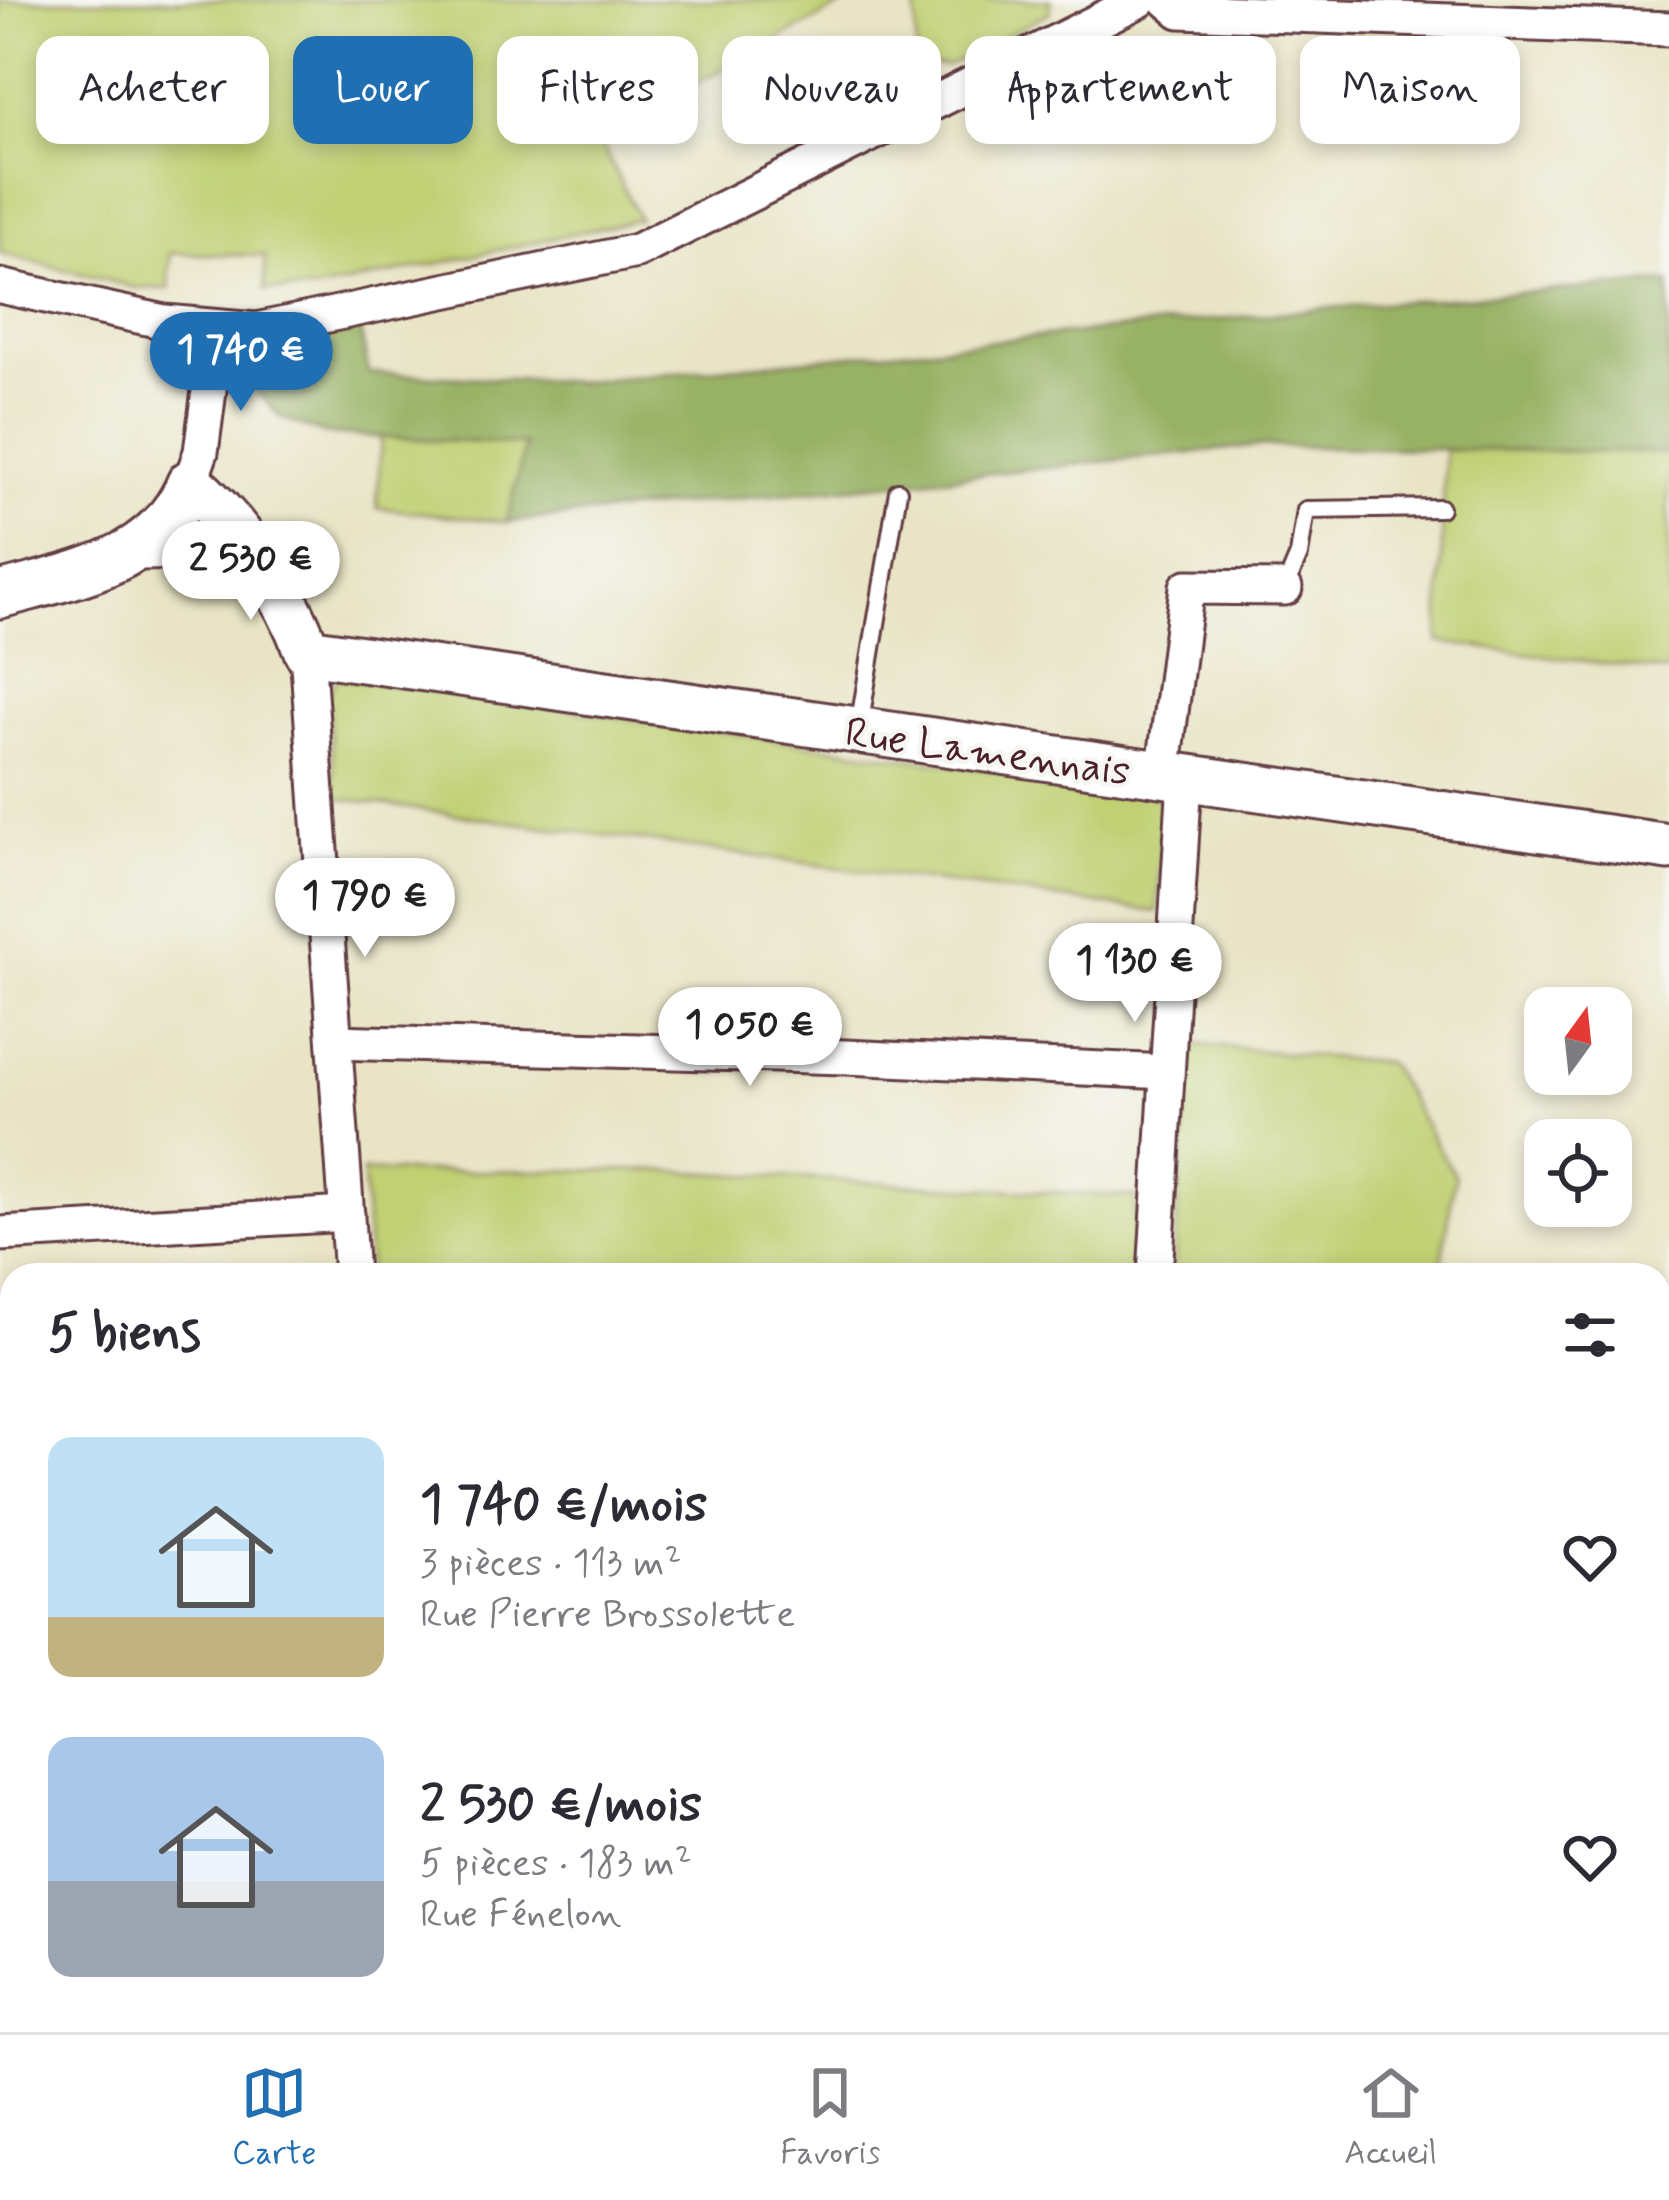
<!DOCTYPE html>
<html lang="fr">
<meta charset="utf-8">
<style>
:root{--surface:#fff;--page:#f7f7f7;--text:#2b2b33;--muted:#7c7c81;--line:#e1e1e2;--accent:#1f6fb2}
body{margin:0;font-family:Mynerve,sans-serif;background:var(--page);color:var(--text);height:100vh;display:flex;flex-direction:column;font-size:45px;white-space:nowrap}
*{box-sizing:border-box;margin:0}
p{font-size:39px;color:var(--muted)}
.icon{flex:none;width:66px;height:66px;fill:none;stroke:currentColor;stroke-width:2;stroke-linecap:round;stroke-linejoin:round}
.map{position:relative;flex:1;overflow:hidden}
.side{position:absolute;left:0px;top:1263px;width:1671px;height:771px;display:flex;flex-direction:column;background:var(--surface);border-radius:36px 36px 0 0;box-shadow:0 6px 18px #0003}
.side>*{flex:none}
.top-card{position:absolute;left:36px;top:36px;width:1599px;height:108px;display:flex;gap:24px}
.needle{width:78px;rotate:15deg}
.buttons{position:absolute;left:1524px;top:987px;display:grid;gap:24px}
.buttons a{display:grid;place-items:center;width:108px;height:108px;border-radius:24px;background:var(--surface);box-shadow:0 6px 18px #0003;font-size:60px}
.price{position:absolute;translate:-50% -102px;padding:0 27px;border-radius:42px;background:#fff;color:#222;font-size:39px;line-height:78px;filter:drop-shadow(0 3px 6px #0008)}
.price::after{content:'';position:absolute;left:50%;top:72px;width:36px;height:27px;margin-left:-18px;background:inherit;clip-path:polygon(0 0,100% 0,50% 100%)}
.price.current{background:var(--accent);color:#fff}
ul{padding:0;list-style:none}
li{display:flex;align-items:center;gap:36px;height:300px;padding:0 48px}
li span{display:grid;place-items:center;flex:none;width:336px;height:240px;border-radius:24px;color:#555}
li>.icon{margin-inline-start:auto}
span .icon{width:144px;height:144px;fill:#fffc;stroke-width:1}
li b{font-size:51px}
h2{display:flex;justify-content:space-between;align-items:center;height:144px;padding:0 48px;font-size:51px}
.pill{padding:0 42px;border-radius:24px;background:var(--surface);box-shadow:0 6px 18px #0003;font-size:42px;line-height:108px}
.pill.current{background:var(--accent);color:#fff}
.dock{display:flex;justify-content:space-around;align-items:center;height:168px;border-top:3px solid var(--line);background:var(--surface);font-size:33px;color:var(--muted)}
.dock a{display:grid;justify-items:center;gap:6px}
.dock .current{color:var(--accent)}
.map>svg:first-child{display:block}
.green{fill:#c0d073;stroke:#85784f;stroke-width:3}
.forest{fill:#98b265;stroke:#716848;stroke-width:3}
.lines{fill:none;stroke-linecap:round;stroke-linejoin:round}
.lane-casing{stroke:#623d42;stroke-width:22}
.street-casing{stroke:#623d42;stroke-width:39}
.secondary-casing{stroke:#623d42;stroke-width:51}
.lane{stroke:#fff;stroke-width:16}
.street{stroke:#fff;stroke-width:33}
.secondary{stroke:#fff;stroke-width:45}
.labels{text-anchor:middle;stroke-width:9;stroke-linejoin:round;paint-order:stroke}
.street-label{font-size:42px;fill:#4a1f2b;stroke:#f6f6f2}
</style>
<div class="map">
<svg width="1669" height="2032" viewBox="0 0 1669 2032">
<rect width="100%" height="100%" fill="#f6f6f2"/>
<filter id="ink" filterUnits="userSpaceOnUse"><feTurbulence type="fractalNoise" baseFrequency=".00833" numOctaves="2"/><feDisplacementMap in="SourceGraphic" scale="24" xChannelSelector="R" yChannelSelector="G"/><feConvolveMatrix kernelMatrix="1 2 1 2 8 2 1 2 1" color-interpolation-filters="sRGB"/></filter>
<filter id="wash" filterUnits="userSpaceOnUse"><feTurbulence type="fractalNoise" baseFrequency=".004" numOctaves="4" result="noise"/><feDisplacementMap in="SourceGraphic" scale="48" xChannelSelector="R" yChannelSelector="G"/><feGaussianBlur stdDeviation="2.7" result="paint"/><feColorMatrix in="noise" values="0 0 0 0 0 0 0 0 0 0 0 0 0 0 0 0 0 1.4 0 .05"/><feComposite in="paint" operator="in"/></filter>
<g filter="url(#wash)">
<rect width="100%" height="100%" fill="#e9e4c5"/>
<g class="green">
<polygon points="0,0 853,0 683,90 591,94 592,125 639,219 314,291 265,290 265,256 170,253 169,289 136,288 0,253"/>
<polygon points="916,0 1051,0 1049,13 948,66 916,65"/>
<polygon points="381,437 526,445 507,522 377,508"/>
<polygon points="1445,449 1669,453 1669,672 1439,642"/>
<polygon points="338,677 1153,793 1163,805 1157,912 336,798 327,694"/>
<polygon points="1190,1044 1388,1063 1455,1176 1440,1275 1173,1275"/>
<polygon points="653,1170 1136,1197 1132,1275 369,1275 363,1172"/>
<polygon points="425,2022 1148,2022 1149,2032 426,2032"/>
<polygon points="1198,2022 1411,2022 1412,2032 1199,2032"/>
</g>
<path class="forest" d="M1669,282V453L1258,446L507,522L525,445L324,434L281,418L247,380C285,337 305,334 359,325L369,373L577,382L1383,303Z"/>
</g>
<g filter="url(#ink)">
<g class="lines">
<defs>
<g id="lane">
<polyline points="1285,588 1299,555 1306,510 1440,508"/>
<polyline points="859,727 898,491"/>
</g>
<g id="street">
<polyline points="1167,0 1180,11 1669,29"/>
<polyline points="0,286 165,322 256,330 637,251 1140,0"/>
<polyline points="190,483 201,452 217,329"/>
<polyline points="307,651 351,1275"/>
<polyline points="1163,775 1187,587 1285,588"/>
<polyline points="335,1042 846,1057 1167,1072"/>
<polyline points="0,1234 347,1214"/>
<polyline points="1155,1275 1185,779"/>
<polyline points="0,1757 12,1758"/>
<polyline points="107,2022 109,2032"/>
<polyline points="402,2022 403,2032"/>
<polyline points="1175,2022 1176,2032"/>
<polyline points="1440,2022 1441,2032"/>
</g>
<g id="secondary">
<polyline points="141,547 190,546 256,562"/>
<path d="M0,595C75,574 157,563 190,483C239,526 285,590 307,651L1669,847"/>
</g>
</defs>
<use href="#lane" class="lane-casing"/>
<use href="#street" class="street-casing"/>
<use href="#secondary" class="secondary-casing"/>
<use href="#lane" class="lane"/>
<use href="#street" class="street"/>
<use href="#secondary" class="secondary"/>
</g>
</g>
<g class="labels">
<g class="street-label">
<text transform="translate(988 750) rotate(8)" y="15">Rue Lamennais</text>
</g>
</g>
</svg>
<div class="buttons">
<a><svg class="needle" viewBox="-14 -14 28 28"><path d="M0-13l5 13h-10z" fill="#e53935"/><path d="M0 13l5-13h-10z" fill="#7c7c81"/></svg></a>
<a><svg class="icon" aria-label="locate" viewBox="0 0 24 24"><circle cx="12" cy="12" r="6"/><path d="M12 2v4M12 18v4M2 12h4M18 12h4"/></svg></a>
</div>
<b class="price current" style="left:241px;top:414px">1 740 €</b>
<b class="price" style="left:251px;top:623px">2 530 €</b>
<b class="price" style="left:365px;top:960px">1 790 €</b>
<b class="price" style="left:1135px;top:1025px">1 130 €</b>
<b class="price" style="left:750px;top:1089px">1 050 €</b>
<div class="top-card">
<a class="pill">Acheter</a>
<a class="pill current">Louer</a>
<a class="pill">Filtres</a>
<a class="pill">Nouveau</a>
<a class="pill">Appartement</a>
<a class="pill">Maison</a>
</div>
<section class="side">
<h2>5 biens<svg class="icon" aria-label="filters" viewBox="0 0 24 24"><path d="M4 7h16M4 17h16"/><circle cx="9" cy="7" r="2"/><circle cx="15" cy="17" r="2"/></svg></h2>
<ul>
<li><span style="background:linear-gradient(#bfe0f5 75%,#c2b280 0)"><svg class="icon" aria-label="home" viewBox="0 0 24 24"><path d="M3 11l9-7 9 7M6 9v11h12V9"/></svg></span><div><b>1 740 €/mois</b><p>3 pièces · 113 m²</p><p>Rue Pierre Brossolette</p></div><svg class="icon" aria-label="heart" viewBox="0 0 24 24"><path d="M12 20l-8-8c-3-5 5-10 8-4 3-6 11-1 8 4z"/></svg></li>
<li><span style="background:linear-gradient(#a9c7e8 60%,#9aa5b1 0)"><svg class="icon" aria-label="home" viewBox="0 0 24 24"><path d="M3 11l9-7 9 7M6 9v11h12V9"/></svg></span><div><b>2 530 €/mois</b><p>5 pièces · 183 m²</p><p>Rue Fénelon</p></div><svg class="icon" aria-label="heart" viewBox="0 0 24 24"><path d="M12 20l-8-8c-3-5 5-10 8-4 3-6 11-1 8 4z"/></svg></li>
</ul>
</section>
</div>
<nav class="dock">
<a class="current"><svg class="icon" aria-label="map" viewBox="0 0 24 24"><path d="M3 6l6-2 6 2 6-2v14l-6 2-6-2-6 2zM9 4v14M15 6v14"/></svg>Carte</a>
<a><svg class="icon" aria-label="saved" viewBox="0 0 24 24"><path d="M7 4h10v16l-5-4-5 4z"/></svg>Favoris</a>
<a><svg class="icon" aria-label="home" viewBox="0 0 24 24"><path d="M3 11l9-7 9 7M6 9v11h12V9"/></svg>Accueil</a>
</nav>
